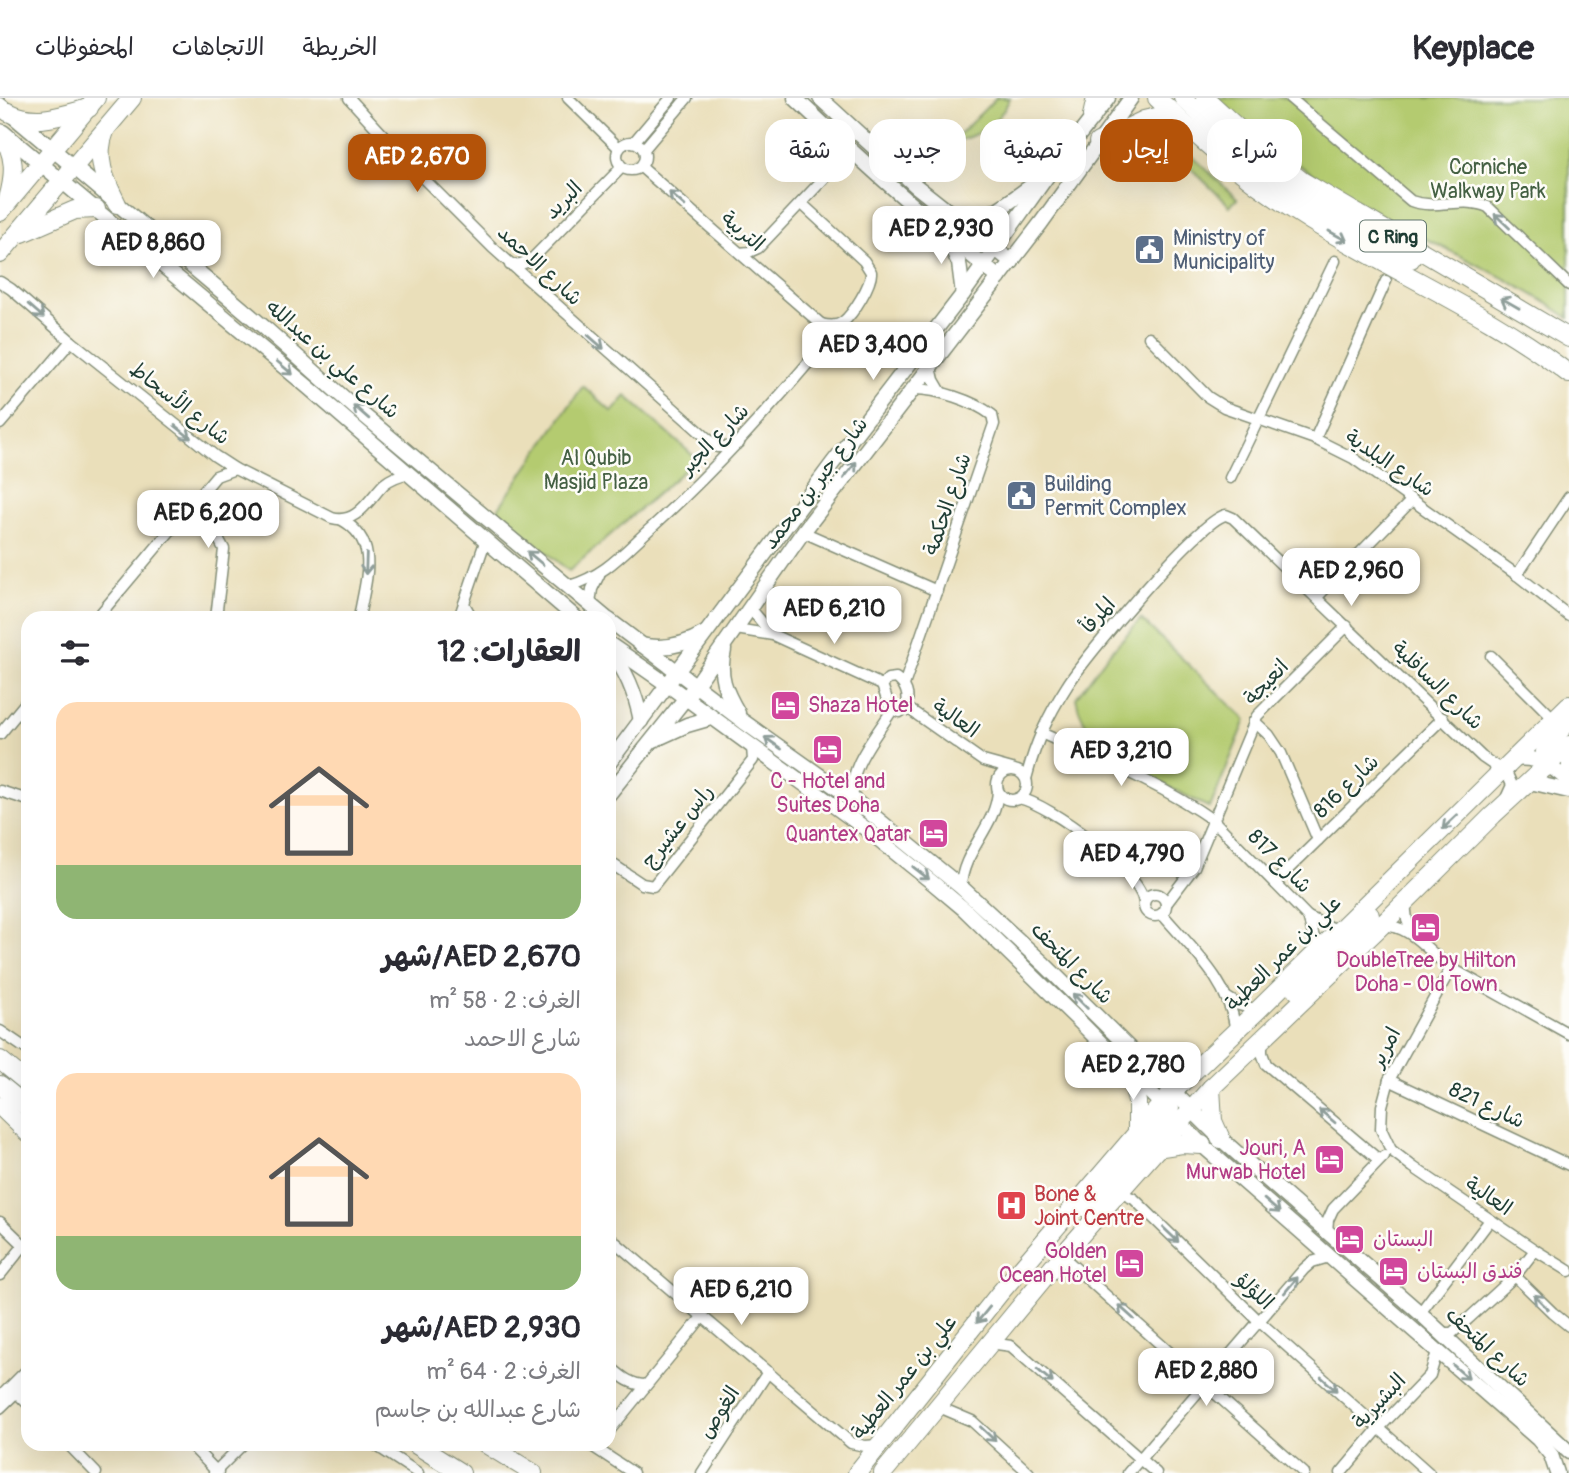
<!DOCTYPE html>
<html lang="ar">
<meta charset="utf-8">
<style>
:root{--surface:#fff;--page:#f7f7f7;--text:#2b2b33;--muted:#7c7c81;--line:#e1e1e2;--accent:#b45309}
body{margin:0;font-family:Pangolin,"Playpen Sans Arabic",sans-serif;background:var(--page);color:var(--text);direction:rtl;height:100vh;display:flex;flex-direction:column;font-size:26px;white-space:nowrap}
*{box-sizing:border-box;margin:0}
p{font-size:23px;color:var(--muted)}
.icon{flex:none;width:38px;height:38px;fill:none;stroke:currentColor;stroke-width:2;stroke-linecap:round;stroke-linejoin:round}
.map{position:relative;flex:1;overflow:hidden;direction:ltr}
.drawer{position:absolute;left:21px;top:513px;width:595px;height:840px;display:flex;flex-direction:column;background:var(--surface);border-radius:21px;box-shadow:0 7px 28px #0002;direction:rtl}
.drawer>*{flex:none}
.guide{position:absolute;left:637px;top:21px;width:665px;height:63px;direction:rtl;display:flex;gap:14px}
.price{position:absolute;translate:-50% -60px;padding:0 16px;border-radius:14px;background:#fff;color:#222;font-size:23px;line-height:46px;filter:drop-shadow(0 2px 4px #0008)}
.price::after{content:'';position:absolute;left:50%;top:42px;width:21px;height:16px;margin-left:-10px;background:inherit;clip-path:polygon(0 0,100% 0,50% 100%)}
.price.on{background:var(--accent);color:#fff}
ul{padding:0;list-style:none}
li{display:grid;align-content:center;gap:14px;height:371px;padding:0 35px}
li span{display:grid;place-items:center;height:217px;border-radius:21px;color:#555}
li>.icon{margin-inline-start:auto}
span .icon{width:126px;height:126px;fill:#fffc;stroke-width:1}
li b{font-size:30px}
h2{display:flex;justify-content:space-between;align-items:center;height:84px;padding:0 35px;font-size:30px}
.pill{padding:0 24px;border-radius:21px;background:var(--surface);box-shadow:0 7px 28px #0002;font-size:24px;line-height:63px}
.pill.on{background:var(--accent);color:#fff}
header{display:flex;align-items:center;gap:42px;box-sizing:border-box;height:98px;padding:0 35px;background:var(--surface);border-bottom:2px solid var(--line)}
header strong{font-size:33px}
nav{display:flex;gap:38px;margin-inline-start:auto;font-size:24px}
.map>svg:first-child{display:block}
.green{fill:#b4cb70;stroke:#6a8452;stroke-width:2}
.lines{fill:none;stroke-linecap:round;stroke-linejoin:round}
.minor-casing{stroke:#848e77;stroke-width:13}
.tertiary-casing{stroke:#848e77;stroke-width:17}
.primary-casing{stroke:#848e77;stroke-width:20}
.trunk-casing{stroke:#848e77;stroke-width:20}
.minor{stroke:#fff;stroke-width:10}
.tertiary{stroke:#fff;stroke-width:14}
.primary{stroke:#fff;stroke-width:18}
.trunk{stroke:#fff;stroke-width:18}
.oneway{stroke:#8f9e9a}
.labels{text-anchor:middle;stroke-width:5;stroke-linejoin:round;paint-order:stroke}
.shield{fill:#fdfcf7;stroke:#62766e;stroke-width:2}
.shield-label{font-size:19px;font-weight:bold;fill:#1f3d34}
.park-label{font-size:21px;fill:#446043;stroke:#fdfcf7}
.street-label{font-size:21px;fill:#1f3d34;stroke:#fdfcf7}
.service-label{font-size:21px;fill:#4e5e75;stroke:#fdfcf7;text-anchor:start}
.hotel-label{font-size:21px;fill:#b23c85;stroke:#fdfcf7;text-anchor:start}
.health-label{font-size:21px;fill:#be3a42;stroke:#fdfcf7;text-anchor:start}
</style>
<header>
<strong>Keyplace</strong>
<nav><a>الخريطة</a><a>الاتجاهات</a><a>المحفوظات</a></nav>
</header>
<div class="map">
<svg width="1569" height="1375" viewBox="0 0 1569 1375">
<rect width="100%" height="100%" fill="#fdfcf7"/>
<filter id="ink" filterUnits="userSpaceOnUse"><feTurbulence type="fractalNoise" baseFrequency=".0143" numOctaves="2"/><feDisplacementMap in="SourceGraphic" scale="14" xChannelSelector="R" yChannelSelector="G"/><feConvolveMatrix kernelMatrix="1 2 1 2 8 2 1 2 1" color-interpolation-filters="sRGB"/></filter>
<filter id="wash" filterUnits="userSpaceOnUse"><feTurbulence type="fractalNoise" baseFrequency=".00686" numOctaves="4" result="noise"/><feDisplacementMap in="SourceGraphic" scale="28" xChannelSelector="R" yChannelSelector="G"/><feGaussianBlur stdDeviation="1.57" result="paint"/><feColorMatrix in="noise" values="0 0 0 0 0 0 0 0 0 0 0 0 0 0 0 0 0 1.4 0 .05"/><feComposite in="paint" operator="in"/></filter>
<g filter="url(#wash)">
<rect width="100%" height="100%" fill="#eadfba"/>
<g class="green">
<path d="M996,0H1010C1001,20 989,31 969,39C961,42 954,45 947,43L945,41L950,30L959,37Z"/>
<path d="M1217,0H1569V220C1517,183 1457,158 1401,128C1334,93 1271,53 1217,0Z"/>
<polygon points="914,32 932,47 939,57 938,62 922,78 908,59 892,50 909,33"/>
<polygon points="1186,52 1237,101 1230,108 1179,59"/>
<polygon points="583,288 612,314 626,298 697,361 569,473 498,415 498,411"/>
<polygon points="1141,521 1246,622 1210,710 1098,653 1079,612 1076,600 1107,558"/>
</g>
</g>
<g filter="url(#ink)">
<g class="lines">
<defs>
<g id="minor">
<polyline points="349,0 418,75 493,150 717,349 731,349 739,345"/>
<polyline points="568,0 619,50"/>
<path d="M1290,0L1411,103C1436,112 1465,98 1488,109L1569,187"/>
<circle cx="631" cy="58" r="14"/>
<polyline points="634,44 671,0"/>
<polyline points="644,51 687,0"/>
<polyline points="641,69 821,226"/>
<path d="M801,105L864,163L871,174C872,186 853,216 843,224C837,229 829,228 821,226"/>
<polyline points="740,155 749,154 758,150 850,53"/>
<polyline points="510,167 521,166 531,162 622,69"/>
<path d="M0,184L11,191L71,243L215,358L235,371L332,420C357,427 369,401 384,386C391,380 400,377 409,375"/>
<polyline points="1149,239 1208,299 1224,309 1315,341 1353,360 1517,477 1569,518"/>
<polyline points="931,269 934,282 941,294"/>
<polyline points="0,326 71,243"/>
<polyline points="1315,341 1386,183"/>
<polyline points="1230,380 1335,163"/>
<polyline points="188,411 217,438 224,451 216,520"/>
<path d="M342,422C381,444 365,483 359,520"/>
<polyline points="803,434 937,493"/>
<polyline points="1517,477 1569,399"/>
<path d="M569,488C605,478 624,454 651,430C714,373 765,316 820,251L822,238L821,226"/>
<polyline points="1317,499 1412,402"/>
<polyline points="464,506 472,520"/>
<polyline points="590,506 592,491 599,477"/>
<polyline points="750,510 771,535"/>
<polyline points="97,520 216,378 235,371"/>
<polyline points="459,520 486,441"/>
<polyline points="736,531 773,537 882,587"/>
<polyline points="1491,558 1554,621"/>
<path d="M896,580C906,587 910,598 906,609L900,614L890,610L882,587L888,581Z"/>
<path d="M904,587L994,326L992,317C974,303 937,291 914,291"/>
<polyline points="906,609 983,663 1012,671"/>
<polyline points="1254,623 1269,637 1281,655 1318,742"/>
<path d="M1041,635C1099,661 1162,686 1214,723L1308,819L1339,833"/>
<polyline points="0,636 28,602"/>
<circle cx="1012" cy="687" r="15"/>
<path d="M1026,681C1035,646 1047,619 1067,588C1084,560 1201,420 1226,417L1233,420L1482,659L1507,676L1512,687L1507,698"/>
<polyline points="0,693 28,702"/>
<path d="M1019,700C1051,707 1138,771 1144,804"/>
<path d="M854,702C845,672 877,637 892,612"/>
<polyline points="609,764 642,786 653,788 753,662 752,649"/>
<polyline points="1275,784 1443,620"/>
<path d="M961,789C962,753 996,729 998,693"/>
<circle cx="1155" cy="807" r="11"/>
<polyline points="1405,805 1407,822 1414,838"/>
<polyline points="1166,806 1194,769 1257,618 1347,528"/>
<path d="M1162,816C1193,852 1230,884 1236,934"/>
<polyline points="1308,819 1318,853"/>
<path d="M1381,828C1411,825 1428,855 1451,870L1569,936"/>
<polyline points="1451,870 1389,982 1382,1008 1381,1031 1391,1052 1413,1069 1535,1152 1569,1173"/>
<polyline points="1226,899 1239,907 1258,912"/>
<polyline points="0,933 28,952"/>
<polyline points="1262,942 1262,955 1266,966 1379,1062"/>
<polyline points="1389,982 1569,1067"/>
<polyline points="1119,1094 1134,1101 1260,1224 1429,1375"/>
<polyline points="0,1124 28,1151"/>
<polyline points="1327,1134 1328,1122 1333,1111 1384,1058"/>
<polyline points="609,1139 851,1345 865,1348 878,1347"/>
<polyline points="1062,1158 1304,1375"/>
<polyline points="0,1177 24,1147"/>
<polyline points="1515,1178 1553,1215 1569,1228"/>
<polyline points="1420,1215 1490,1122"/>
<polyline points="1442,1235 1452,1235 1468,1221 1515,1178 1535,1152"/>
<polyline points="988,1249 997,1246 1011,1248 1156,1375"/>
<path d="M609,1268C621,1278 630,1287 646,1287"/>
<polyline points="16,1294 28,1306"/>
<polyline points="0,1299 28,1271"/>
<polyline points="939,1309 972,1323 1029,1375"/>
<polyline points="0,1310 28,1283"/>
<polyline points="609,1333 703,1218"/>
<polyline points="68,1346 96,1375"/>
<polyline points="190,1346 218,1375"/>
<polyline points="374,1346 418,1375"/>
<polyline points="589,1346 633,1375"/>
<polyline points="214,1375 243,1346"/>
<polyline points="702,1375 768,1274"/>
<polyline points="1128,1375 1304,1171 1312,1164 1329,1159"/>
<polyline points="1341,1375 1379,1330 1430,1277 1437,1254"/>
</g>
<g id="tertiary">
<path d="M795,0C861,63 929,123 999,180"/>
<polyline points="820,0 916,88 1012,164"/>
<polyline points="0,7 265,230 361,315 606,520"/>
<polyline points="3,34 308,289 576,520"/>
<path d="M961,125C991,122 1017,97 1041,81"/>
<polyline points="948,142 959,165 963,196"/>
<polyline points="609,522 744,624 854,702 961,789 1044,866 1221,1041 1420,1215 1569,1354"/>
<polyline points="609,546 668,587 866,731 933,785 964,811 1080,924 1202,1047 1538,1341 1551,1357 1557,1375"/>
<path d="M641,547C664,552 685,547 705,535"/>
<path d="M609,551C626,572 636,597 641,623"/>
<path d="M724,552C718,577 725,593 738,615"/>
<polyline points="654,642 687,627 711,620"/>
<polyline points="1569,655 1569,669"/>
<path d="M1514,661C1539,658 1551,668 1569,683"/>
<polyline points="609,665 832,366 963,196 1050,74 1108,0"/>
<polyline points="1530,684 1569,693"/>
<polyline points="609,696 696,587 803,434 1041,125 1131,0"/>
</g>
<g id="primary">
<path d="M8,14C36,28 60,18 89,10"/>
<path d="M105,33C94,60 105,82 117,106"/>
<path d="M0,35C16,55 15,77 8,101"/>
<polyline points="0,114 96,0"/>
<polyline points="22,135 75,112 96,111"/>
<polyline points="0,156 132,0"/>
<path d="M1545,670C1540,648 1554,638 1569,624"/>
<polyline points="1296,892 1370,817"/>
<polyline points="0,962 28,985"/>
<path d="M1146,969C1162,976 1177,981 1194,971"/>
<polyline points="1131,976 1137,1004 1137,1033"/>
<polyline points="0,987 28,1010"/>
<polyline points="1211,990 1213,1023 1221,1041"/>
<polyline points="0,1008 28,1035"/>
<polyline points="1156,1050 1182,1046 1202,1047"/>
<polyline points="1088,1111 1170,1011"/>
<polyline points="415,1346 461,1375"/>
<polyline points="486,1346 533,1375"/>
<polyline points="857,1375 999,1196 1172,994 1258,912 1569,607"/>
<polyline points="883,1375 1062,1158 1211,990 1381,828 1493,717 1569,647"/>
</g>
<g id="trunk">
<path d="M1157,0C1207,48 1252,87 1311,123C1396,175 1490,215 1569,276"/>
<path d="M1183,0C1250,67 1326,118 1411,161"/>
<polyline points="1205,0 1254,45 1302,83 1569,240"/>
<polyline points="1092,18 1096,0"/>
<polyline points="1098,44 1144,22 1173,15"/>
</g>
</defs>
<use href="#minor" class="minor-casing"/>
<use href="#tertiary" class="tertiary-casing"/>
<use href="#primary" class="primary-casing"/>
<use href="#trunk" class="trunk-casing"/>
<use href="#minor" class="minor"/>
<use href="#tertiary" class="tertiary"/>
<use href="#primary" class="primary"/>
<use href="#trunk" class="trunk"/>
</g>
<defs><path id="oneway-shaft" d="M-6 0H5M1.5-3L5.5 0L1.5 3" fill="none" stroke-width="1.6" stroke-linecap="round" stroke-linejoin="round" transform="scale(1.75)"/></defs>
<g class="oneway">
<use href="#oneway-shaft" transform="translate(677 101) rotate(-139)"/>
<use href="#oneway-shaft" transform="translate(1502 123) rotate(-137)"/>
<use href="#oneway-shaft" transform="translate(1338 138) rotate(29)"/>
<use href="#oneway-shaft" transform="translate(1510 205) rotate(-150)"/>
<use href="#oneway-shaft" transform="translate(36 213) rotate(41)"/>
<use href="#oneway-shaft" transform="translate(596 244) rotate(41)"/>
<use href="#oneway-shaft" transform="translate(285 270) rotate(40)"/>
<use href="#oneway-shaft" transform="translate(361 314) rotate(-139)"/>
<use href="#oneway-shaft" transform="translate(183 334) rotate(39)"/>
<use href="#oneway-shaft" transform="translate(850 372) rotate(-52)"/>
<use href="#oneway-shaft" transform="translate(535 460) rotate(-140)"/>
<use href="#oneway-shaft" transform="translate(366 466) rotate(92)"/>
<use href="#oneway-shaft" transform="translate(773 645) rotate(-145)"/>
<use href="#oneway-shaft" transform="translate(1450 724) rotate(136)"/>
<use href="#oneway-shaft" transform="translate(921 775) rotate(38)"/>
<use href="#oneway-shaft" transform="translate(1080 903) rotate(-135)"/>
<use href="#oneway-shaft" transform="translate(1327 1018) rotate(-140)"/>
<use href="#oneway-shaft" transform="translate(1272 1108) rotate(41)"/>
<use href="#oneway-shaft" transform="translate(1171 1137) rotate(44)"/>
<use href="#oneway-shaft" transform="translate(1291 1187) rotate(-50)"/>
<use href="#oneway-shaft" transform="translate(1541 1204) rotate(-135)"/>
<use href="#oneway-shaft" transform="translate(1126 1214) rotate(-138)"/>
<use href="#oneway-shaft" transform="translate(983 1217) rotate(129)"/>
<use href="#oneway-shaft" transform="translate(1461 1274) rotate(41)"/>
<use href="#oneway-shaft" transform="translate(1045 1278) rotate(41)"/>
<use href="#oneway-shaft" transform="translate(1329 1286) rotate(42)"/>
<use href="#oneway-shaft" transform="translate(988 1336) rotate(43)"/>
</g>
</g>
<defs>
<symbol id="civic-square" viewBox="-11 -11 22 22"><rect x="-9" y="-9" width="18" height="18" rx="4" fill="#5c6f8a" stroke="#fdfcf7"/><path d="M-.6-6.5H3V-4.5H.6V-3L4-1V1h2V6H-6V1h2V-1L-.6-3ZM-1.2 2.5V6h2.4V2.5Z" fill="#fff"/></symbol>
<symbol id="hotel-square" viewBox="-11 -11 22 22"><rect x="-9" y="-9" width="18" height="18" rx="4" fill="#d1479c" stroke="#fdfcf7"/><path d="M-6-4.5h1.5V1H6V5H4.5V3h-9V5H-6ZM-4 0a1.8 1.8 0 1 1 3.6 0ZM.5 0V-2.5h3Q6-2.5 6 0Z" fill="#fff"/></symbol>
<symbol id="hospital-square" viewBox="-11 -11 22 22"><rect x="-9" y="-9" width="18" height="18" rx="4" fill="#e0444e" stroke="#fdfcf7"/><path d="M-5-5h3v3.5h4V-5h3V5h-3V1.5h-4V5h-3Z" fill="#fff"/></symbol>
</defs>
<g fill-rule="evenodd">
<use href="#civic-square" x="1132" y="134" width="35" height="35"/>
<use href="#civic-square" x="1004" y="380" width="35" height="35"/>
<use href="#hotel-square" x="768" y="590" width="35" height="35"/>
<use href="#hotel-square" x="810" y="634" width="35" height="35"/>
<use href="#hotel-square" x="916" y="718" width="35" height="35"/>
<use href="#hotel-square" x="1408" y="812" width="35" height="35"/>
<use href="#hotel-square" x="1312" y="1044" width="35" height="35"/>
<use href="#hospital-square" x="994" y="1090" width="35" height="35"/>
<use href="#hotel-square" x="1332" y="1124" width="35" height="35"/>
<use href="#hotel-square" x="1112" y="1148" width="35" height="35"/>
<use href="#hotel-square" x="1376" y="1156" width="35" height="35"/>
</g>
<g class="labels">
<rect class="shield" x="1360" y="122.5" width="66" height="31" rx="5"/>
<g class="shield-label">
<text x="1393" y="145">C Ring</text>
</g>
<g class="park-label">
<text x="1488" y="76">Corniche<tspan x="1488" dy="24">Walkway Park</tspan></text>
<text x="596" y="367">Al Qubib<tspan x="596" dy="24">Masjid Plaza</tspan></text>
</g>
<g class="street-label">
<text transform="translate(563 102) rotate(-45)" y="7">البريد</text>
<text transform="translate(743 133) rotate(41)" y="7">التربية</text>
<text transform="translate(540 167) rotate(43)" y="7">شارع الاحمد</text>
<text transform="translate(333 261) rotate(41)" y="7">شارع علي بن عبدالله</text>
<text transform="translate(180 305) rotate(38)" y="7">شارع الأسحاط</text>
<text transform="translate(714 341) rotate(-46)" y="7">شارع الجبر</text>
<text transform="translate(1390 365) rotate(34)" y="7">شارع البلدية</text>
<text transform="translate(815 385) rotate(-53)" y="7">شارع جبر بن محمد</text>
<text transform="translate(947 406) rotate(-71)" y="7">شارع الحكمة</text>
<text transform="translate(1098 517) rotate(-48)" y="7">المرفأ</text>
<text transform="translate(1266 584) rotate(-46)" y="7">انعيجة</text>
<text transform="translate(1438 587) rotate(44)" y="7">شارع السافلية</text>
<text transform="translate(956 620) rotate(35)" y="7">العالية</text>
<text transform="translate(1346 688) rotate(-44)" y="7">شارع 816</text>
<text transform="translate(677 728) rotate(-51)" y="7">راس عشيرج</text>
<text transform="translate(1280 763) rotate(45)" y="7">شارع 817</text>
<text transform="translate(1283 855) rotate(-45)" y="7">علي بن عمر العطية</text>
<text transform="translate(1072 865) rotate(45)" y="7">شارع المتحف</text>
<text transform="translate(1385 949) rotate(-62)" y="7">امرير</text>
<text transform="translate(1487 1007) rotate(25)" y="7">شارع 821</text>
<text transform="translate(1489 1098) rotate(34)" y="7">العالية</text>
<text transform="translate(1255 1193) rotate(44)" y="7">اللؤلؤ</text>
<text transform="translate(1488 1249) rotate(43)" y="7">شارع المتحف</text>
<text transform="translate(904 1279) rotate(-51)" y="7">علي بن عمر العطية</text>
<text transform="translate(1379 1303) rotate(-47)" y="7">البشيرية</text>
<text transform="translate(719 1314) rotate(-57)" y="7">الغوص</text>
</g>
<g class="service-label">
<text x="1173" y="147">Ministry of<tspan x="1173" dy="24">Municipality</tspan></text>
<text x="1044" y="393">Building<tspan x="1044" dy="24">Permit Complex</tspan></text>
</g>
<g class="hotel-label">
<text x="808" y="614">Shaza Hotel</text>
<text x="828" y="690" text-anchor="middle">C - Hotel and<tspan x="828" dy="24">Suites Doha</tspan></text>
<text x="911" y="743" text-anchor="end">Quantex Qatar</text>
<text x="1426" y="869" text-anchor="middle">DoubleTree by Hilton<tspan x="1426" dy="24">Doha - Old Town</tspan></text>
<text x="1306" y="1057" text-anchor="end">Jouri, A<tspan x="1306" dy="24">Murwab Hotel</tspan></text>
<text x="1373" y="1148">البستان</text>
<text x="1107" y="1160" text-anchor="end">Golden<tspan x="1107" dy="24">Ocean Hotel</tspan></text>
<text x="1417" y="1180">فندق البستان</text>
</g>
<g class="health-label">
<text x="1034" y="1103">Bone &amp;<tspan x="1034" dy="24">Joint Centre</tspan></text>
</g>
</g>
</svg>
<b class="price on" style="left:417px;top:96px">AED 2,670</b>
<b class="price" style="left:941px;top:168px">AED 2,930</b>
<b class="price" style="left:153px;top:182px">AED 8,860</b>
<b class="price" style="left:873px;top:284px">AED 3,400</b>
<b class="price" style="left:208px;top:452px">AED 6,200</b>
<b class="price" style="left:1351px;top:510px">AED 2,960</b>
<b class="price" style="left:834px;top:548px">AED 6,210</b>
<b class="price" style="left:1121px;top:690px">AED 3,210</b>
<b class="price" style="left:1132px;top:793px">AED 4,790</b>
<b class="price" style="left:1133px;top:1004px">AED 2,780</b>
<b class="price" style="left:741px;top:1229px">AED 6,210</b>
<b class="price" style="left:1206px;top:1310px">AED 2,880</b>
<div class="guide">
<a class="pill">شراء</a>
<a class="pill on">إيجار</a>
<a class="pill">تصفية</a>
<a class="pill">جديد</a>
<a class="pill">شقة</a>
</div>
<section class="drawer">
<h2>العقارات: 12<svg class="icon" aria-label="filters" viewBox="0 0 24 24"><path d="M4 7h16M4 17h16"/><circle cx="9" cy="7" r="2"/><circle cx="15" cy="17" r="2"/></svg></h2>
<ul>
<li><span style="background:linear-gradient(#ffd9b3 75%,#8fb573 0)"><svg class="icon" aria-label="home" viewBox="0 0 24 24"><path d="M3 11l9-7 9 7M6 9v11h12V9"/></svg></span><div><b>AED 2,670/شهر</b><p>الغرف: 2 · 58 m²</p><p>شارع الاحمد</p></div></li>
<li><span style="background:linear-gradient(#ffd9b3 75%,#8fb573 0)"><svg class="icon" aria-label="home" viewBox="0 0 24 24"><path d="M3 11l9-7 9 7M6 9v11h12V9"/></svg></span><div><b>AED 2,930/شهر</b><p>الغرف: 2 · 64 m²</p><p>شارع عبدالله بن جاسم</p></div></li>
</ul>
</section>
</div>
